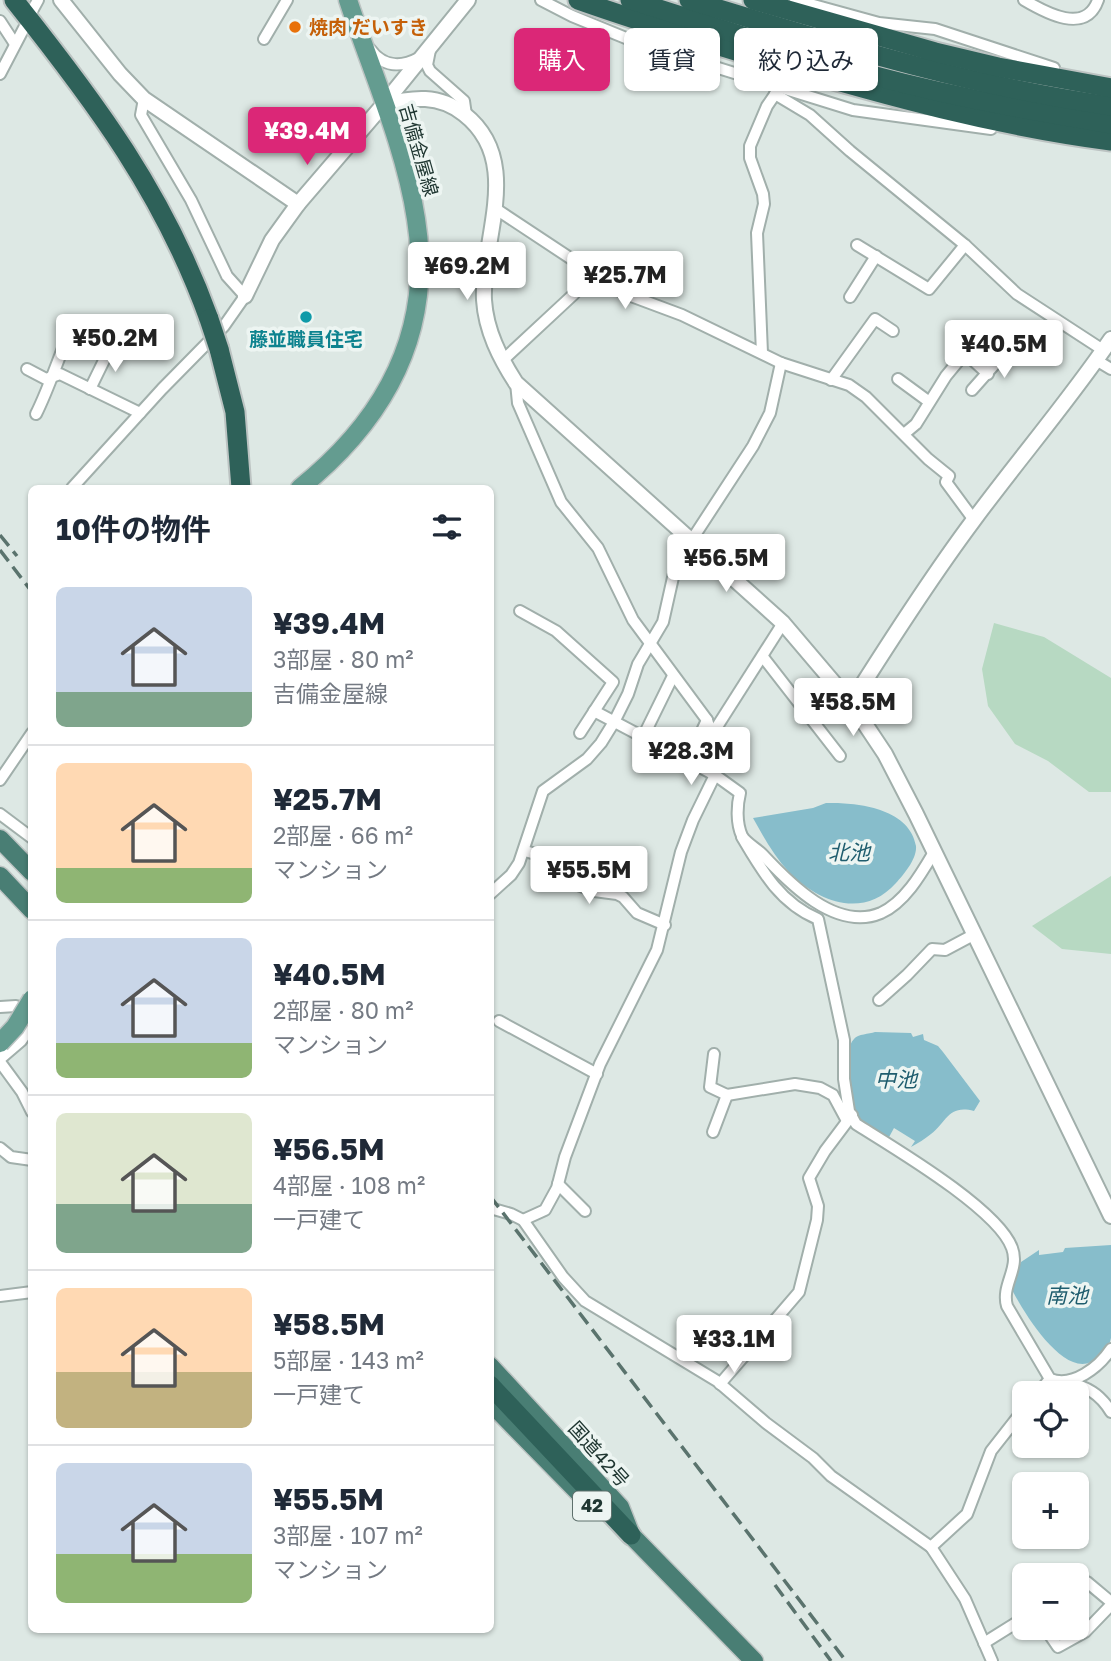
<!DOCTYPE html>
<html lang="ja">
<meta charset="utf-8">
<style>
:root{--surface:#fff;--page:#f6f6f7;--text:#1f2937;--muted:#747a83;--line:#e0e1e3;--accent:#db2777}
body{margin:0;font-family:"Golos Text","Noto Sans JP",sans-serif;background:var(--page);color:var(--text);height:100vh;display:flex;flex-direction:column;font-size:26px;white-space:nowrap}
*{box-sizing:border-box;margin:0}
p{font-size:23px;color:var(--muted)}
.icon{flex:none;width:38px;height:38px;fill:none;stroke:currentColor;stroke-width:2;stroke-linecap:round;stroke-linejoin:round}
.map{position:relative;flex:1;overflow:hidden}
.side{position:absolute;left:28px;top:485px;width:466px;height:1148px;display:flex;flex-direction:column;background:var(--surface);border-radius:10px;box-shadow:0 2px 5px #0004}
.side>*{flex:none}
.hud{position:absolute;left:514px;top:28px;width:490px;height:63px;display:flex;gap:14px}
.fabs{position:absolute;left:1012px;top:1381px;display:grid;gap:14px}
.fabs a{display:grid;place-items:center;width:77px;height:77px;border-radius:10px;background:var(--surface);box-shadow:0 2px 5px #0004;font-size:35px}
.price{position:absolute;translate:-50% -60px;padding:0 16px;border-radius:7px;background:#fff;color:#222;font-size:23px;line-height:46px;filter:drop-shadow(0 2px 4px #0008)}
.price::after{content:'';position:absolute;left:50%;top:42px;width:21px;height:16px;margin-left:-10px;background:inherit;clip-path:polygon(0 0,100% 0,50% 100%)}
.price.current{background:var(--accent);color:#fff}
ul{padding:0;list-style:none}
li{display:flex;align-items:center;gap:21px;height:175px;padding:0 28px}
li+li{border-top:2px solid var(--line)}
li span{display:grid;place-items:center;flex:none;width:196px;height:140px;border-radius:10px;color:#555}
li>.icon{margin-inline-start:auto}
span .icon{width:84px;height:84px;fill:#fffc;stroke-width:1}
li b{font-size:30px}
h2{display:flex;justify-content:space-between;align-items:center;height:84px;padding:0 28px;font-size:30px}
.pill{padding:0 24px;border-radius:10px;background:var(--surface);box-shadow:0 2px 5px #0004;font-size:24px;line-height:63px}
.pill.current{background:var(--accent);color:#fff}
.map>svg:first-child{display:block}
.green{fill:#b7d9c2}
.water{fill:#87bdcb}
.lines{fill:none;stroke-linecap:round;stroke-linejoin:round}
.minor-casing{stroke:#a1afab;stroke-width:14}
.tertiary-casing{stroke:#a1afab;stroke-width:18}
.primary-casing{stroke:#bcc3c2;stroke-width:21}
.trunk-casing{stroke:#bcc3c2;stroke-width:21}
.motorway-casing{stroke:#bcc3c2;stroke-width:23}
.minor{stroke:#fff;stroke-width:10}
.tertiary{stroke:#fff;stroke-width:14}
.primary{stroke:#649c90;stroke-width:18}
.trunk{stroke:#497e74;stroke-width:18}
.motorway{stroke:#2e6159;stroke-width:19}
.rail{stroke:#5a736d;stroke-width:3.5;stroke-dasharray:14 7;stroke-linecap:butt}
.primary-bridge-casing{stroke:#bcc3c2;stroke-width:21;stroke-linecap:butt}
.motorway-bridge-casing{stroke:#bcc3c2;stroke-width:23;stroke-linecap:butt}
.primary-bridge{stroke:#649c90;stroke-width:18}
.motorway-bridge{stroke:#2e6159;stroke-width:19}
.food-dot{fill:#e8710a;stroke:#edf5f2;stroke-width:2.5}
.culture-dot{fill:#0f9aa8;stroke:#edf5f2;stroke-width:2.5}
.labels{text-anchor:middle;stroke-width:7;stroke-linejoin:round;paint-order:stroke}
.shield{fill:#edf5f2;stroke:#5e706c;stroke-width:2}
.shield-label{font-size:18px;font-weight:bold;fill:#203732}
.food-label{font-size:19px;font-weight:bold;fill:#c56008;stroke:#edf5f2;text-anchor:start}
.street-label{font-size:19px;fill:#203732;stroke:#edf5f2}
.culture-label{font-size:19px;font-weight:bold;fill:#0d838f;stroke:#edf5f2}
.water-label{font-size:21px;font-style:italic;fill:#1f5d6e;stroke:#edf5f2}
</style>
<div class="map">
<svg width="1111" height="1661" viewBox="0 0 1111 1661">
<rect width="100%" height="100%" fill="#dde8e4"/>
<g class="green">
<polygon points="994,623 1044,637 1111,678 1111,792 1089,792 1048,761 1015,744 988,706 982,669"/>
<polygon points="1111,876 1111,954 1062,949 1032,926"/>
</g>
<g class="water">
<path d="M826,803C856,802 910,808 916,846C917,859 904,874 896,883C864,919 819,903 789,872C774,856 763,836 753,818L813,808Z"/>
<path d="M875,1032L911,1033L913,1037L923,1034L924,1040L938,1046L943,1052L980,1101L974,1111C948,1104 946,1123 931,1134C925,1139 918,1143 911,1147L915,1141L894,1128L888,1139C877,1132 864,1126 857,1115C849,1102 842,1050 854,1039C858,1034 869,1034 875,1032Z"/>
<path d="M1111,1245C1111,1267 1111,1289 1111,1310C1111,1319 1111,1329 1111,1338C1109,1348 1101,1358 1091,1362C1061,1376 1021,1308 1010,1286L1021,1262L1039,1250V1255L1063,1252L1065,1248Z"/>
</g>
<g class="lines">
<defs>
<g id="minor">
<polyline points="541,0 572,16 638,43 853,110 991,129"/>
<polyline points="795,0 879,23 935,29 1054,68"/>
<path d="M1024,0C1046,13 1086,35 1098,0"/>
<polyline points="32,11 38,0"/>
<polyline points="0,21 15,44"/>
<polyline points="264,39 287,0"/>
<path d="M370,49C383,67 400,68 419,58"/>
<polyline points="430,50 427,65 430,71 464,101 466,115"/>
<polyline points="0,74 24,28"/>
<polyline points="775,94 810,115 850,151 965,245 1017,294 1103,350"/>
<polyline points="496,209 623,293 682,315 781,363 849,385 866,397 928,459 949,476 946,482 974,520"/>
<polyline points="857,245 929,289 965,245"/>
<polyline points="850,297 876,256"/>
<polyline points="762,353 757,233 764,204 763,194 750,158 750,146 767,106 778,90"/>
<polyline points="1096,360 1111,369"/>
<polyline points="502,361 574,294"/>
<polyline points="27,369 46,379 60,374 140,413"/>
<polyline points="898,379 928,401"/>
<polyline points="831,380 875,319 893,331"/>
<polyline points="516,383 518,403 561,502 598,548 633,620 707,720 719,759 715,775 693,820 681,852 657,950 600,1064 565,1157 557,1188 545,1210 523,1220"/>
<polyline points="90,389 112,344"/>
<polyline points="972,390 1011,346"/>
<path d="M36,414C50,386 58,358 71,329"/>
<polyline points="904,434 916,424 946,376 965,353 988,374"/>
<polyline points="72,488 162,389 224,326 245,296 227,276 191,200 141,115 144,99"/>
<polyline points="520,611 556,631 613,682 580,733"/>
<polyline points="763,657 840,756"/>
<path d="M594,711L715,775L740,793C737,805 736,823 742,836C746,843 756,848 762,854C789,883 836,932 881,913C905,902 921,874 934,852"/>
<polyline points="713,733 783,623"/>
<polyline points="643,737 673,676"/>
<polyline points="688,761 707,720"/>
<polyline points="0,780 32,733"/>
<polyline points="0,814 32,838"/>
<path d="M742,837C762,871 780,903 818,919L844,1040V1079L849,1111L856,1124C894,1148 998,1209 1012,1248C1020,1269 1001,1285 1007,1306L1050,1379C1073,1388 1099,1367 1111,1349"/>
<polyline points="525,851 539,855 575,884 594,891 617,894 623,897 637,913 665,925"/>
<polyline points="490,894 511,875 519,863 543,791 587,759 601,743 614,722 628,694 638,664 663,622 676,564 753,446 770,413 781,363"/>
<polyline points="879,1000 907,975 932,949 945,950 975,934"/>
<polyline points="0,1007 16,1006 28,1011"/>
<polyline points="499,1021 597,1074"/>
<polyline points="714,1054 710,1087 727,1095 795,1084 820,1088 833,1095 847,1121"/>
<polyline points="0,1059 21,1041 32,1025"/>
<polyline points="0,1062 22,1092 32,1112"/>
<polyline points="713,1132 727,1095"/>
<polyline points="0,1148 11,1157 32,1160"/>
<polyline points="558,1184 585,1211"/>
<polyline points="490,1208 511,1214 523,1220 563,1277 585,1301 717,1381 766,1423 813,1458 831,1476 931,1547 965,1599 992,1661"/>
<polyline points="0,1296 32,1292"/>
<path d="M1066,1383C1087,1386 1100,1394 1111,1412"/>
<polyline points="720,1384 799,1292 817,1220 818,1206 809,1178 825,1151 852,1115"/>
<polyline points="1038,1393 1050,1379"/>
<polyline points="931,1547 967,1514 991,1451 1024,1409"/>
<polyline points="1076,1584 1087,1582 1111,1602"/>
<polyline points="1045,1628 1058,1647 1085,1632 1111,1605"/>
<polyline points="984,1643 1024,1618"/>
</g>
<g id="tertiary">
<polyline points="61,0 120,74 144,99 298,204"/>
<path d="M383,105C413,97 439,94 464,114C524,161 481,238 484,300C486,331 500,358 516,383L783,623L851,703L885,754L916,814L1111,1216"/>
<polyline points="245,296 272,240 298,204 383,105 468,0"/>
<path d="M851,703C890,641 929,580 973,521C1018,460 1068,402 1111,339"/>
</g>
<path id="primary" d="M300,488C386,419 434,332 416,219C405,146 371,70 348,0"/>
<g id="trunk">
<polyline points="0,839 32,872"/>
<polyline points="0,876 32,910"/>
<polyline points="490,1366 620,1507 631,1535 754,1661"/>
<polyline points="490,1402 591,1505"/>
</g>
<g id="motorway">
<path d="M14,0C96,103 164,194 209,319"/>
<path d="M578,0C643,23 709,43 775,63C886,96 996,126 1111,141"/>
<path d="M630,0C700,21 769,46 839,66C928,92 1019,109 1111,124"/>
<path d="M689,0C828,42 967,86 1111,106"/>
<polyline points="753,0 935,52 998,67 1111,88"/>
<polyline points="219,349 235,412 241,488"/>
<polyline points="490,1385 631,1535"/>
</g>
</defs>
<use href="#minor" class="minor-casing"/>
<use href="#tertiary" class="tertiary-casing"/>
<use href="#primary" class="primary-casing"/>
<use href="#trunk" class="trunk-casing"/>
<use href="#motorway" class="motorway-casing"/>
<use href="#minor" class="minor"/>
<use href="#tertiary" class="tertiary"/>
<use href="#primary" class="primary"/>
<use href="#trunk" class="trunk"/>
<use href="#motorway" class="motorway"/>
<g class="rail">
<polyline points="0,535 17,556"/>
<polyline points="0,550 32,592"/>
<polyline points="490,1196 846,1661"/>
<polyline points="775,1585 831,1661"/>
</g>
<defs>
<polyline id="primary-bridge" points="0,1043 15,1027 32,999"/>
<polyline id="motorway-bridge" points="209,319 219,349"/>
</defs>
<use href="#primary-bridge" class="primary-bridge-casing"/>
<use href="#motorway-bridge" class="motorway-bridge-casing"/>
<use href="#primary-bridge" class="primary-bridge"/>
<use href="#motorway-bridge" class="motorway-bridge"/>
</g>
<circle class="food-dot" cx="295" cy="27" r="7"/>
<circle class="culture-dot" cx="306" cy="317" r="7"/>
<g class="labels">
<rect class="shield" x="573" y="1491.5" width="38" height="29" rx="5"/>
<g class="shield-label">
<text x="592" y="1512">42</text>
</g>
<g class="food-label">
<text x="309" y="34">焼肉 だいすき</text>
</g>
<g class="street-label">
<text transform="translate(419 150) rotate(74)" y="7">吉備金屋線</text>
<text transform="translate(599 1454) rotate(48)" y="7">国道42号</text>
</g>
<g class="culture-label">
<text x="306" y="346">藤並職員住宅</text>
</g>
<g class="water-label">
<text x="849" y="860">北池</text>
<text x="896" y="1087">中池</text>
<text x="1067" y="1303">南池</text>
</g>
</g>
</svg>
<div class="fabs">
<a><svg class="icon" aria-label="locate" viewBox="0 0 24 24"><circle cx="12" cy="12" r="6"/><path d="M12 2v4M12 18v4M2 12h4M18 12h4"/></svg></a>
<a>+</a>
<a>−</a>
</div>
<b class="price current" style="left:307px;top:167px">¥39.4M</b>
<b class="price" style="left:467px;top:302px">¥69.2M</b>
<b class="price" style="left:625px;top:311px">¥25.7M</b>
<b class="price" style="left:115px;top:374px">¥50.2M</b>
<b class="price" style="left:1004px;top:380px">¥40.5M</b>
<b class="price" style="left:726px;top:594px">¥56.5M</b>
<b class="price" style="left:853px;top:738px">¥58.5M</b>
<b class="price" style="left:691px;top:787px">¥28.3M</b>
<b class="price" style="left:589px;top:906px">¥55.5M</b>
<b class="price" style="left:734px;top:1375px">¥33.1M</b>
<div class="hud">
<a class="pill current">購入</a>
<a class="pill">賃貸</a>
<a class="pill">絞り込み</a>
</div>
<section class="side">
<h2>10件の物件<svg class="icon" aria-label="filters" viewBox="0 0 24 24"><path d="M4 7h16M4 17h16"/><circle cx="9" cy="7" r="2"/><circle cx="15" cy="17" r="2"/></svg></h2>
<ul>
<li><span style="background:linear-gradient(#c9d6e8 75%,#7fa58c 0)"><svg class="icon" aria-label="home" viewBox="0 0 24 24"><path d="M3 11l9-7 9 7M6 9v11h12V9"/></svg></span><div><b>¥39.4M</b><p>3部屋 · 80 m²</p><p>吉備金屋線</p></div></li>
<li><span style="background:linear-gradient(#ffd9b3 75%,#8fb573 0)"><svg class="icon" aria-label="home" viewBox="0 0 24 24"><path d="M3 11l9-7 9 7M6 9v11h12V9"/></svg></span><div><b>¥25.7M</b><p>2部屋 · 66 m²</p><p>マンション</p></div></li>
<li><span style="background:linear-gradient(#c9d6e8 75%,#8fb573 0)"><svg class="icon" aria-label="home" viewBox="0 0 24 24"><path d="M3 11l9-7 9 7M6 9v11h12V9"/></svg></span><div><b>¥40.5M</b><p>2部屋 · 80 m²</p><p>マンション</p></div></li>
<li><span style="background:linear-gradient(#dfe7d0 65%,#7fa58c 0)"><svg class="icon" aria-label="home" viewBox="0 0 24 24"><path d="M3 11l9-7 9 7M6 9v11h12V9"/></svg></span><div><b>¥56.5M</b><p>4部屋 · 108 m²</p><p>一戸建て</p></div></li>
<li><span style="background:linear-gradient(#ffd9b3 60%,#c2b280 0)"><svg class="icon" aria-label="home" viewBox="0 0 24 24"><path d="M3 11l9-7 9 7M6 9v11h12V9"/></svg></span><div><b>¥58.5M</b><p>5部屋 · 143 m²</p><p>一戸建て</p></div></li>
<li><span style="background:linear-gradient(#c9d6e8 65%,#8fb573 0)"><svg class="icon" aria-label="home" viewBox="0 0 24 24"><path d="M3 11l9-7 9 7M6 9v11h12V9"/></svg></span><div><b>¥55.5M</b><p>3部屋 · 107 m²</p><p>マンション</p></div></li>
</ul>
</section>
</div>
